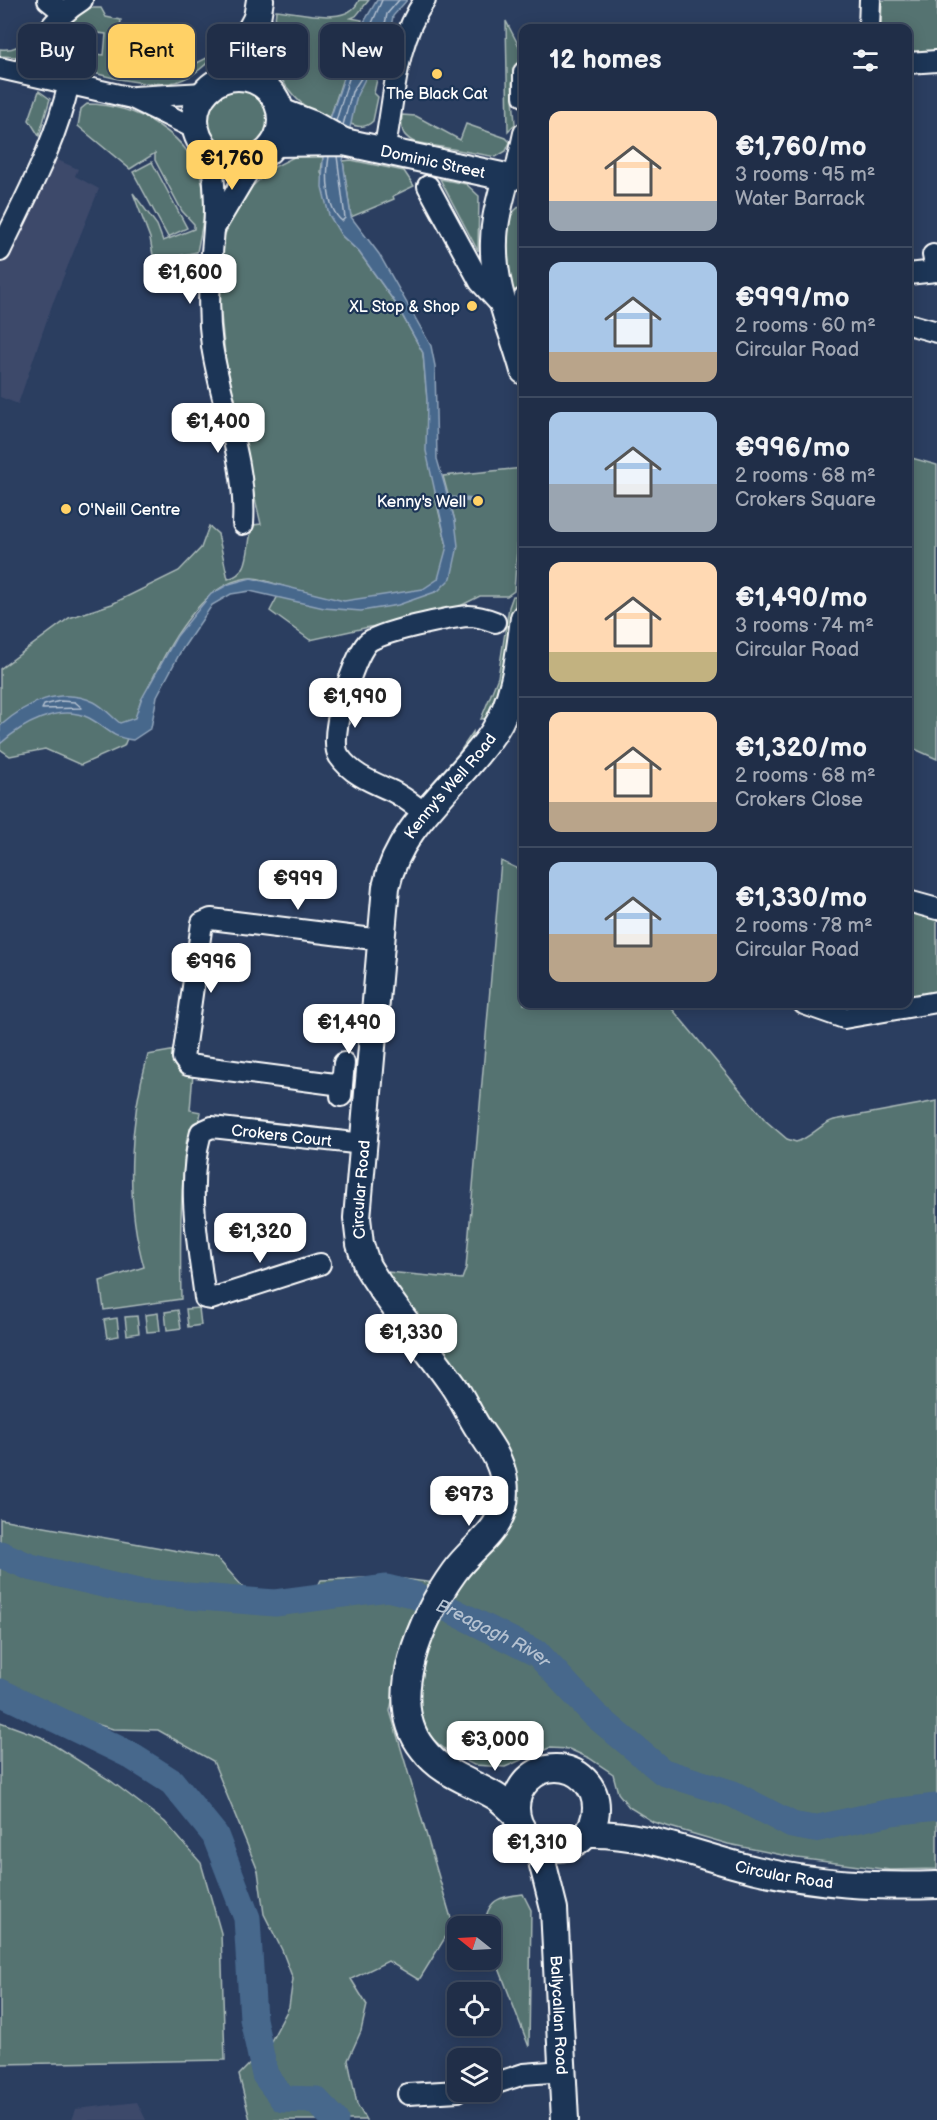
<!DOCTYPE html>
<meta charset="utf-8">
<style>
:root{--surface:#202e48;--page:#28364f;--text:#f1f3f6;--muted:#a2a8b4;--line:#3d4a60;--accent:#ffd166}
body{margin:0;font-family:"Balsamiq Sans",sans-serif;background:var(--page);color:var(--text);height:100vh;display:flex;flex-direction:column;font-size:22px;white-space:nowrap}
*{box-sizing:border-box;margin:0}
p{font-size:20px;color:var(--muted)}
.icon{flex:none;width:33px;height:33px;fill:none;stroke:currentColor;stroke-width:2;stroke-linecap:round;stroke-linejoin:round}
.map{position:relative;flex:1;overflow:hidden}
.drawer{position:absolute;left:519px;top:24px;width:393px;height:984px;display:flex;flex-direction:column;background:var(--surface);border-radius:12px;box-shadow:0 3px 15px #0003,0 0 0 2px var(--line)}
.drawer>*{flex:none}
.banner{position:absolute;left:18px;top:24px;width:411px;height:54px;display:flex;gap:12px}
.needle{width:39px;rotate:288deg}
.controls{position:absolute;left:447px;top:1916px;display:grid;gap:12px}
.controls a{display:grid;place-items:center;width:54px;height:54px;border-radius:12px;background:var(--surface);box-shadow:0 3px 15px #0003,0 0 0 2px var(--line);font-size:30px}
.price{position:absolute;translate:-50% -51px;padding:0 14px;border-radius:12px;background:#fff;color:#222;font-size:20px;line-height:39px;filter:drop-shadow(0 2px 3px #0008)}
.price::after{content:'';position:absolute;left:50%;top:36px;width:18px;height:14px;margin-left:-9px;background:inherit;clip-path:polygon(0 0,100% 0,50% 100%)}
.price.active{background:var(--accent);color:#111}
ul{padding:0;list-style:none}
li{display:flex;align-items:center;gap:18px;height:150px;padding:0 30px}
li+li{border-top:2px solid var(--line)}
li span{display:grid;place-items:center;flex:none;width:168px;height:120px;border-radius:12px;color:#555}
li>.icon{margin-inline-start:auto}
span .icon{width:72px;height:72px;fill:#fffc;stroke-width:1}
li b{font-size:26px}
h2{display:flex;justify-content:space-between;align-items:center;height:72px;padding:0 30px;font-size:26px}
.chip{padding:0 21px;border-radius:12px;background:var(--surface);box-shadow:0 3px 15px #0003,0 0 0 2px var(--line);font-size:21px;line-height:54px}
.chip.active{background:var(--accent);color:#111}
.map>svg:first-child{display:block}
.built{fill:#3c496b}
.green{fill:#557371;stroke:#aab9b8;stroke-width:1.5}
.water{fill:#46678c;stroke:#90a4ba;stroke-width:1.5}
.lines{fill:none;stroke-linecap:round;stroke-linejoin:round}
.shore{stroke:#b5c2d1;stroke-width:1.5}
.stream{stroke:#90a4ba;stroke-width:4.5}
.river{stroke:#46678c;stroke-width:27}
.minor-casing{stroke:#fff;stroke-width:24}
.major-casing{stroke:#fff;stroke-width:30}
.minor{stroke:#1d3557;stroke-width:20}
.major{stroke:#1d3557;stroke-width:26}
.poi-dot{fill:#ffd166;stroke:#1d3557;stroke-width:2}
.labels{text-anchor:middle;stroke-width:4.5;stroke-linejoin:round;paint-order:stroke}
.poi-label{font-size:16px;fill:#fff;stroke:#1d3557;text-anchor:end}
.street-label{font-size:16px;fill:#fff;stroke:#1d3557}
.water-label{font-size:18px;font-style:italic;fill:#b5c2d1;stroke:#1d3557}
</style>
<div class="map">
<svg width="937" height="2120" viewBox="0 0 937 2120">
<rect width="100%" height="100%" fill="#2b3e60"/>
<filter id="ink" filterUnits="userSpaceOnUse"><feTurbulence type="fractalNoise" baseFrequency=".0167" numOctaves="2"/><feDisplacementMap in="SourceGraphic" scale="12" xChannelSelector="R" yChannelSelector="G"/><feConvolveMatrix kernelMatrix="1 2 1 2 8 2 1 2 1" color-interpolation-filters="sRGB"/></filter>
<g filter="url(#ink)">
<g class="built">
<polygon points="53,158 78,169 75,176 99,189 52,305 18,404 0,397 0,264"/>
<polygon points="137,2102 146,2120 72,2120 76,2109"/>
</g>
<g class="green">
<path d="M359,0H369L356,16L351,18L362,20L330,118C305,114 278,83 273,58C271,44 275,25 276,10C300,12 349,27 359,0Z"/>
<polygon points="882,0 937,0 937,52 908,55 908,28 881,28"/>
<path d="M82,8H101L106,17L121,20L115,66L175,74L211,56L212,43L219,45C213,63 188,81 170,83C136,86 97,74 65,65L64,56L69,51L104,55L106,34L71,30L67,22Z"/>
<polygon points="506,21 522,52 512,83 515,124 508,131"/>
<path d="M35,32L19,57L0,56V49C17,51 23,43 35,32Z"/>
<path d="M386,53L382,56L374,93L378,97L373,121C366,128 358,128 349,123L357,67Z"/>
<circle cx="235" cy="118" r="33"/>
<polygon points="39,91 50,99 39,136 29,120"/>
<path d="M87,104C136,104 193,135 203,187C207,207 201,232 197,252L154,261L150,238L133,193L157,225L163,241L194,229V224L182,211L155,160V153L130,169L78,126L81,109Z"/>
<path d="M402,115L416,116L460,140L466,124L506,138L510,142L506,151L496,157L414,142C401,135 401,129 402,115Z"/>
<path d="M300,154L323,157L321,172L341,235L359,252L396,304L423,353L436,500L447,546L455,521L443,476L523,468L514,591L507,596H480L446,613L420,621L369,627L310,640L270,611L283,586C273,584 262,578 252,578C188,579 143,697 124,746L81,765L45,749L10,756L0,749V669L69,618L112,604L179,571L201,548L209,526L218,534L228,579C253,572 245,547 253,525L261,524L228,384L220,305L219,250L231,219L245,193L272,168Z"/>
<polygon points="351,160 404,171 414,186 393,196 394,199 351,217 343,161"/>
<polygon points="152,162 187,228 168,237 133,172"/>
<polygon points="440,179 466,184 479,196 478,251"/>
<path d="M523,204L524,285L522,293L511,289C505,264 497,218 523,204Z"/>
<polygon points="908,457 937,465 937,759 908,746"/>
<polygon points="513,596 516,596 501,698 488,718 481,719 498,677 509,607"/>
<polygon points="473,732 473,744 428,795 422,795 459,753"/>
<path d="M501,861L523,871L524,1004H668L766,1121L787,1139L796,1142C811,1138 820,1124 834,1120L937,1101V1869L890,1870L797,1858L728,1844L653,1822L629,1807L618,1793L613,1774L589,1758L569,1749L549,1748L505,1767L474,1765L450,1753L431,1738L415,1713L429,1631L514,1483L376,1271L462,1279L466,1268Z"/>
<polygon points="908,910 937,918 937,992 908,997"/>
<path d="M176,1050L193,1073L190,1110L201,1112L196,1138L187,1137C180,1191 180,1245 181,1299L104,1310L100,1281L144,1267C125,1201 129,1121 148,1055Z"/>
<polygon points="199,1308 201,1325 188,1327 186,1309"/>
<polygon points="178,1310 181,1328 167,1330 165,1312"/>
<polygon points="158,1313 160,1331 147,1332 145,1315"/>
<polygon points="137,1316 139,1333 127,1335 125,1317"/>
<polygon points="117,1318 119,1336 107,1338 104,1320"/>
<polygon points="0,1519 217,1558 242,1586 275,1611 312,1598 321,1580 387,1577 436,1583 402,1653 390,1711 453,1925 419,1980 388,1961 351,1979 367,2005 361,2031 348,2060 357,2104 366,2120 250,2120 239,2075 270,2043 289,2007 293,1979 282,1950 264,1914 258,1871 213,1761 158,1730 113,1729 58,1713 0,1682"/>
<polygon points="0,1722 41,1737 111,1781 165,1822 201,1863 221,1933 225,2060 0,2064"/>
<path d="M523,1894L531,1910L529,2047L491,1947L490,1926H484C488,1899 498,1897 523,1894Z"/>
</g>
<path class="water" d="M377,0H407L393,16L386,53L365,79L357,95L343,161L351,217L379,254L431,346L435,366L437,459L455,521L458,546L451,578L438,591L398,605L361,611L324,608L250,591L231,594L212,605L181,651L157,696L151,728L133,740C109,737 108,728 89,718C59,703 21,725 0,744V726C26,703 60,686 94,702C104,707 112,717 120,723L135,718L141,700L177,636L211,594L229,584L251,578L344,601L423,589L438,579L447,546L426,451L427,400L423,353L396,304L359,252L341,235L329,215L322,187L323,157L330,119L361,27Z"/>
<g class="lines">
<g class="shore">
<polyline points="336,121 351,72 382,0"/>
<polyline points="343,125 352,92 380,49 387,14 399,0"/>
<path d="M329,156C326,175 326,208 342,221L345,218L337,156"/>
<polygon points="60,701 75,702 82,708 42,709 44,705"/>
</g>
<polyline class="stream" points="443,498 470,500"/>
<g class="river">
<path id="s1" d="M0,1554L30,1567L138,1592L275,1603L387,1588L411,1594L451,1610L538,1654L594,1714L663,1772L733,1794L792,1825L814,1829L891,1812L937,1807"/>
<polyline points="0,1692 128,1754 172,1782 215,1835 247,1918 253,2019 265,2075 283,2099 316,2100 335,2120"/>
</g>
<defs>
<g id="minor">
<polyline points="48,0 63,12"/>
<polyline points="869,28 870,0"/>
<polyline points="908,63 937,61"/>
<polyline points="0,68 132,98 196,129"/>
<path d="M21,72C37,44 53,18 82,0"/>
<polyline points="524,72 524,96"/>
<polyline points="134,97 204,93"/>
<path d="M384,151C395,99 394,44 425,0"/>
<path d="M212,155C213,179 217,204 214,228C211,270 206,302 212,346C221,406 247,462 243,524"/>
<polyline points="514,179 524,133"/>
<polyline points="428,186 480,282 502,306"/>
<polyline points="215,227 255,160"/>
<path d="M0,251C27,194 55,145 69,83"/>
<polyline points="908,274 936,271 933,255"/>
<polyline points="524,298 524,321"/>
<polyline points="908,324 937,332"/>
<path d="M426,814C415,806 404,797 392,791C372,782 352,775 339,756C327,737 353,659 367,643C377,632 452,617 469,616C478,616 487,619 495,622"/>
<polyline points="908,901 937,909"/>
<polyline points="804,1004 844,1018 937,1002"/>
<polyline points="342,1085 188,1065 183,1058 202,923 211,919 381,940"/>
<polyline points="341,1096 344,1063"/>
<path id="s2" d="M320,1264L211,1299L205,1298C198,1243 186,1187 201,1132L212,1127L363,1144"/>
<polyline points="490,2085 524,2074 563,2071"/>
<polyline points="408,2094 458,2091"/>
</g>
<g id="major">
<polyline points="260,0 257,18 262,83"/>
<circle cx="238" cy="120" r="43"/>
<polyline points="225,78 257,18"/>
<polyline points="281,112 312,124 344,142"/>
<path id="s3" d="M275,143L344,142L506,177C501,199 494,218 494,241C492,287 512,327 524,371"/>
<circle cx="556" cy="1808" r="40"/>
<path id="s4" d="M515,1813C509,1808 502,1800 495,1796C468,1780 443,1775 423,1749C384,1701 422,1616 454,1572C476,1541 511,1529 504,1480C501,1460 489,1444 478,1428C469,1414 462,1398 453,1385C425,1345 392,1308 367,1266L360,1244L357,1218L386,887C399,824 459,784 493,733C515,700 519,657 524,618"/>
<path id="s5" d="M587,1834C646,1832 699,1857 756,1870C820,1884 871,1887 937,1885"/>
<path id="s6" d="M538,1845L554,1909L565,2120"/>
</g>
</defs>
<use href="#minor" class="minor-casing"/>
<use href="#major" class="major-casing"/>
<use href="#minor" class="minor"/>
<use href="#major" class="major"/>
</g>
</g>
<g class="poi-dot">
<circle cx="437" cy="74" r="6"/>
<circle cx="472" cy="306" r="6"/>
<circle cx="478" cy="501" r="6"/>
<circle cx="66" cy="509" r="6"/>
</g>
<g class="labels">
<g class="poi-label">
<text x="437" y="99" text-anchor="middle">The Black Cat</text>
<text x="460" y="312">XL Stop &amp; Shop</text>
<text x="466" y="507">Kenny's Well</text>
<text x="78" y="515" text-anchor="start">O'Neill Centre</text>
</g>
<g class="street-label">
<text dy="6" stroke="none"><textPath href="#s3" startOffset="160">Dominic Street</textPath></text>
<text dy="6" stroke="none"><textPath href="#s4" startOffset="1172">Kenny's Well Road</textPath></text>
<text dy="6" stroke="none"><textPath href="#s2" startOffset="370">Crokers Court</textPath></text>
<text dy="6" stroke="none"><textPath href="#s4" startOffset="747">Circular Road</textPath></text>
<text dy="6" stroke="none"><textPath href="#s5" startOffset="202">Circular Road</textPath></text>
<text dy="6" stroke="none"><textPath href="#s6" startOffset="172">Ballycallan Road</textPath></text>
</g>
<g class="water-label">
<text dy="6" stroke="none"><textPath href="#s1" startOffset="510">Breagagh River</textPath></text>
</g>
</g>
</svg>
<div class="controls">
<a><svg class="needle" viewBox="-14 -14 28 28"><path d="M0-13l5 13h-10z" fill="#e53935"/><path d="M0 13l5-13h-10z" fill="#a2a8b4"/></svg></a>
<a><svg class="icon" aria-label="locate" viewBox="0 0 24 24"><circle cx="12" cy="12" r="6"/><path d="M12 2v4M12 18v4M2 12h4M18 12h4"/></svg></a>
<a><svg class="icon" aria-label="layers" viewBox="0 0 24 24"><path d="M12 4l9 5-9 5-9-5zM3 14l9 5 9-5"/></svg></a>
</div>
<b class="price active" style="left:232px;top:191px">€1,760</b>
<b class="price" style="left:190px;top:305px">€1,600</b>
<b class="price" style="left:218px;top:454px">€1,400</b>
<b class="price" style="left:355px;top:729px">€1,990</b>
<b class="price" style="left:298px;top:911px">€999</b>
<b class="price" style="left:211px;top:994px">€996</b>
<b class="price" style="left:349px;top:1055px">€1,490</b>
<b class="price" style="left:260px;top:1264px">€1,320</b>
<b class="price" style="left:411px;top:1365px">€1,330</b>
<b class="price" style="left:469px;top:1527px">€973</b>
<b class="price" style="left:495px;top:1772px">€3,000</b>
<b class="price" style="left:537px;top:1875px">€1,310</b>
<div class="banner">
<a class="chip">Buy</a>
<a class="chip active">Rent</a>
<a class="chip">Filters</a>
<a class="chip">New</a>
</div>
<section class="drawer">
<h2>12 homes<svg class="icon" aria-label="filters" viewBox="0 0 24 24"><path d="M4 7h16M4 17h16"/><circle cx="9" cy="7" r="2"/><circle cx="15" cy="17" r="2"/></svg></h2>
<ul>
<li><span style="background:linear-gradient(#ffd9b3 75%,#9aa5b1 0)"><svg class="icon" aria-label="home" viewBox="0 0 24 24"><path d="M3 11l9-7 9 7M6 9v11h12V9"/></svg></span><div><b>€1,760/mo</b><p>3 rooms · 95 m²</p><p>Water Barrack</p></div></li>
<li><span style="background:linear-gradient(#a9c7e8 75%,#b9a48a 0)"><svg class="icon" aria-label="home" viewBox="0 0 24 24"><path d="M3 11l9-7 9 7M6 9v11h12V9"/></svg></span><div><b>€999/mo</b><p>2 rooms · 60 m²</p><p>Circular Road</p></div></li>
<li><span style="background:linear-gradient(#a9c7e8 60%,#9aa5b1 0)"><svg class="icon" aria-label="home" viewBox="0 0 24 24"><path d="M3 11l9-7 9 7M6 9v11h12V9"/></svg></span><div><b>€996/mo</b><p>2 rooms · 68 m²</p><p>Crokers Square</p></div></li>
<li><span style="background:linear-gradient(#ffd9b3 75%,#c2b280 0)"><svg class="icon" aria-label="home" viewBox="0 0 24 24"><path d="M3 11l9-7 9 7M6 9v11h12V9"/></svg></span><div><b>€1,490/mo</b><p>3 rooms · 74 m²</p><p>Circular Road</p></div></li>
<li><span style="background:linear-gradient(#ffd9b3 75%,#b9a48a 0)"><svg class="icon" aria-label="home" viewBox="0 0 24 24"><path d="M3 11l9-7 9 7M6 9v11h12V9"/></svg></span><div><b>€1,320/mo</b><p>2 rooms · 68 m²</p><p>Crokers Close</p></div></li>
<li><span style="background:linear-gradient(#a9c7e8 60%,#b9a48a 0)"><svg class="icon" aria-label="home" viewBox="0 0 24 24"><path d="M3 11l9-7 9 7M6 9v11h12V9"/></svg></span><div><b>€1,330/mo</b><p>2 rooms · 78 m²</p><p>Circular Road</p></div></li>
</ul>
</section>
</div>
